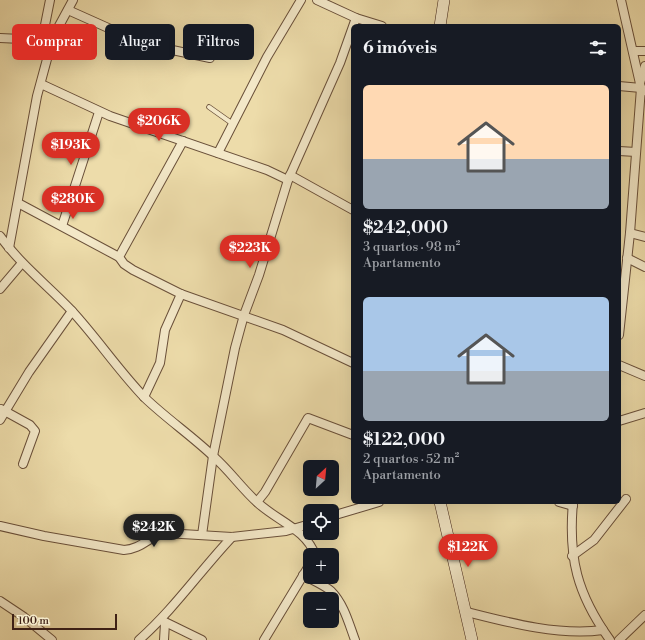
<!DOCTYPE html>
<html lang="pt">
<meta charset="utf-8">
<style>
:root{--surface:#171b24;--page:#20242c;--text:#f1f3f6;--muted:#9ea1a6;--accent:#d93025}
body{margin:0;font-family:"Libre Bodoni",serif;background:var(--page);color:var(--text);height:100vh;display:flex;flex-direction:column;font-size:15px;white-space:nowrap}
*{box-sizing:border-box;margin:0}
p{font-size:13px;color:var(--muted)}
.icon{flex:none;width:22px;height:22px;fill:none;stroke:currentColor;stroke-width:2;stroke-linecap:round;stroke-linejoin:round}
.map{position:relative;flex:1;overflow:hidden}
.sheet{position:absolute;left:351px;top:24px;width:270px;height:480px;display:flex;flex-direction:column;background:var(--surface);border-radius:6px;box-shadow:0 4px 16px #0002}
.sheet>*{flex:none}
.guide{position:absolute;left:12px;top:24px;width:279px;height:36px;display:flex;gap:8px}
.needle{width:26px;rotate:26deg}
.buttons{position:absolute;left:303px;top:460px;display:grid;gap:8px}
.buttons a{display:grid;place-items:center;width:36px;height:36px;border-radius:6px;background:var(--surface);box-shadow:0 4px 16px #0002;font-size:20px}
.scale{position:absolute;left:12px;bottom:10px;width:105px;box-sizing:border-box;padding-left:4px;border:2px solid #3f2115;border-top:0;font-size:11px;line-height:14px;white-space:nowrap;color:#3f2115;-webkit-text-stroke:3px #f3e8c8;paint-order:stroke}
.price{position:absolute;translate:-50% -34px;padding:0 9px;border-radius:14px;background:var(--accent);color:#fff;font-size:13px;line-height:26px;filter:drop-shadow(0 1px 2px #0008)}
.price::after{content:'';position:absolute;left:50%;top:24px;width:12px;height:9px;margin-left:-6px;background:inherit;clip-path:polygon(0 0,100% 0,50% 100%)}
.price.current{background:#222;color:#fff}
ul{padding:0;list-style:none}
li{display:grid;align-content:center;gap:8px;height:212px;padding:0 12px}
li span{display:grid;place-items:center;height:124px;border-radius:6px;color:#555}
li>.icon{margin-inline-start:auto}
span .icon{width:72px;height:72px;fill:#fffc;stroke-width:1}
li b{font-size:17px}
h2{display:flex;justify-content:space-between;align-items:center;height:48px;padding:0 12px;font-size:17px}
.chip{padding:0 14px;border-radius:6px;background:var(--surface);box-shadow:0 4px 16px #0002;font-size:14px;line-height:36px}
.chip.current{background:var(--accent);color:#fff}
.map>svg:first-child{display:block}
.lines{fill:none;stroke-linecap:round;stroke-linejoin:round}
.lane-casing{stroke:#6a503a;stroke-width:5.5}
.street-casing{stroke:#6a503a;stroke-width:10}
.secondary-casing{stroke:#3f2115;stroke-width:12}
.lane{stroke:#f3e8c8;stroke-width:4}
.street{stroke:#f3e8c8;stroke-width:8}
.secondary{stroke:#f3e8c8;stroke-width:11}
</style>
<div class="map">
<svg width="645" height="640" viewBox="0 0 645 640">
<rect width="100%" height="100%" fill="#eddcaa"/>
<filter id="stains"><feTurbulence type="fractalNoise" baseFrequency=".005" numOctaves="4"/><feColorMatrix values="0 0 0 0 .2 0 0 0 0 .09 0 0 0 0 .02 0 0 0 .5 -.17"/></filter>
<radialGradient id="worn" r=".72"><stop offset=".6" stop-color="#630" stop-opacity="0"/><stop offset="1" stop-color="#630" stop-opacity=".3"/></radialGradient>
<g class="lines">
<defs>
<polyline id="lane" points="209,107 233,124"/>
<g id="street">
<polyline points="317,0 356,18 382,26"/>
<polyline points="68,10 144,44 210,58"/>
<polyline points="0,38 42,40 47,38"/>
<polyline points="633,51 645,51"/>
<polyline points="48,55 42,40 50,0"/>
<polyline points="640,83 645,66"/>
<polyline points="41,84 110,116 267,170 288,180"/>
<polyline points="619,86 641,88 645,91"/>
<polyline points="183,141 119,257 124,264 133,270 181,294 283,330 353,363"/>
<polyline points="619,151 636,152"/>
<polyline points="218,153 267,57 301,0"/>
<polyline points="290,175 353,210"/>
<polyline points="18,203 119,257"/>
<polyline points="62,226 99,112"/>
<polyline points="630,233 645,237"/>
<path d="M0,236C20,264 47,285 71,310C97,338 118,370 145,398C167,419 192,436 214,457C230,471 242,489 258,503C276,520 307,530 315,555"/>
<polyline points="9,248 37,96 53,37 73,0"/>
<polyline points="627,258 645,267"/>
<polyline points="0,289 22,263"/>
<polyline points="619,335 630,233 641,88 621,0"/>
<polyline points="619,365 645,376"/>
<polyline points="144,397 160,363 165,330 181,294"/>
<polyline points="1,409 30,425 35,431 23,464"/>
<polyline points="0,420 29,372 72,311"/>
<polyline points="619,421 645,413"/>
<polyline points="257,502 265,492 308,418 353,435"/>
<polyline points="559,502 573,506"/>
<path d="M573,502C568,558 577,594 610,640"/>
<polyline points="332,516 379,502"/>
<path d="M0,526L44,536L124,550C142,549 149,536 165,533L232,537L286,531L310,524"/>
<polyline points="202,535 213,456 235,348 244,315 259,275 288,180 340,63 356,18"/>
<polyline points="572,556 594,540 626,499"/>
<path d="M303,575C312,580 324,585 331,591C344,604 349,624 355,640"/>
<polyline points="0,601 24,617 52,640"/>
<path d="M467,612C510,623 559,636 603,630"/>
<polyline points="161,620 202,640"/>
<path d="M139,640C174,609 200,571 232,537"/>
<polyline points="164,640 165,623"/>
<polyline points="264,640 310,564"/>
<polyline points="619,640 645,615"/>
</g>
<g id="secondary">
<polyline points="440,26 444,0"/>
<polyline points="440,502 472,640"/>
</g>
</defs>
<use href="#lane" class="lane-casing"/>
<use href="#street" class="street-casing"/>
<use href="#secondary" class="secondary-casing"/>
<use href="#lane" class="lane"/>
<use href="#street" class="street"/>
<use href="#secondary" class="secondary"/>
</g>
<rect width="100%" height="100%" filter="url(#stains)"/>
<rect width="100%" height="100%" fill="url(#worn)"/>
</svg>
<div class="buttons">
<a><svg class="needle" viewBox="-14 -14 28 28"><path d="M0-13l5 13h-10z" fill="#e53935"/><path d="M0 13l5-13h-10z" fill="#9ea1a6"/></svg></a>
<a><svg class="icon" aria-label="locate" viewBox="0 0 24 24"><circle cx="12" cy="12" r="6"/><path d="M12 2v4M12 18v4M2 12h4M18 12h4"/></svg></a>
<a>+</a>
<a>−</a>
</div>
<div class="scale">100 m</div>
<b class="price" style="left:159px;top:142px">$206K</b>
<b class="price" style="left:71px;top:166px">$193K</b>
<b class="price" style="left:73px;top:220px">$280K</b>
<b class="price" style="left:250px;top:269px">$223K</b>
<b class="price current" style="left:154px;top:548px">$242K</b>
<b class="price" style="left:468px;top:568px">$122K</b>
<div class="guide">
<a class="chip current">Comprar</a>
<a class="chip">Alugar</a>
<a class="chip">Filtros</a>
</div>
<section class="sheet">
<h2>6 imóveis<svg class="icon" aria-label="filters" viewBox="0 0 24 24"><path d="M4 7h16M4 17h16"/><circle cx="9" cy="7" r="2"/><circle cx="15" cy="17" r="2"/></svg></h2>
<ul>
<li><span style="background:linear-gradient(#ffd9b3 60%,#9aa5b1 0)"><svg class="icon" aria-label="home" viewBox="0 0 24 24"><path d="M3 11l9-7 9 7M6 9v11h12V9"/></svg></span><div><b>$242,000</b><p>3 quartos · 98 m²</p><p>Apartamento</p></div></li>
<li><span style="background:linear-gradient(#a9c7e8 60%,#9aa5b1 0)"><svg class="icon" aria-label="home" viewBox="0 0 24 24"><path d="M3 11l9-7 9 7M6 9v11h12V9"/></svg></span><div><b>$122,000</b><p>2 quartos · 52 m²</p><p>Apartamento</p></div></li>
</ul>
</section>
</div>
